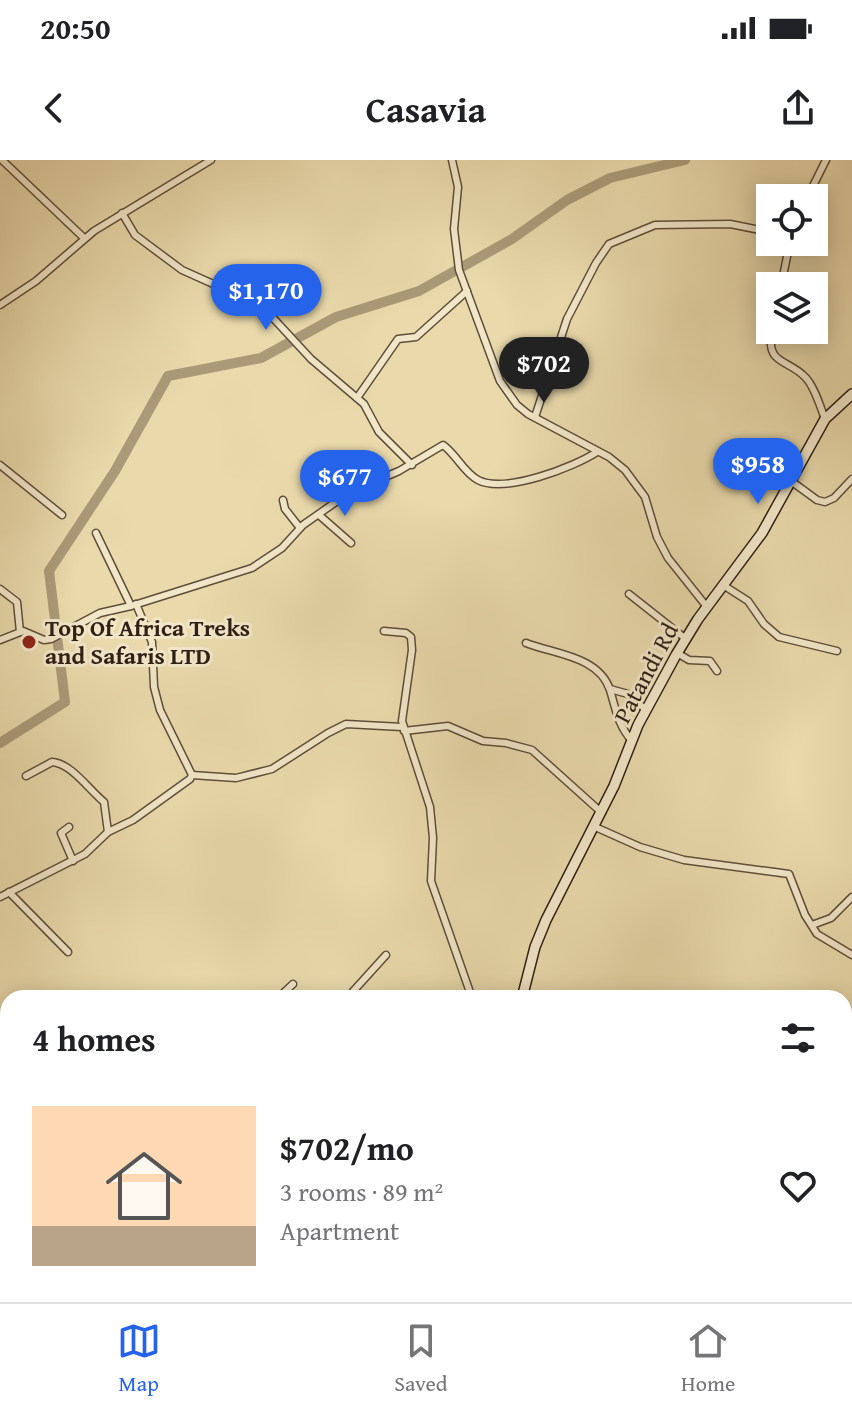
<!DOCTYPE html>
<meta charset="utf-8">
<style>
:root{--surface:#fff;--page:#f2f2f2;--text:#202124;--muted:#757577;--line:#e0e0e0;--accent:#2563eb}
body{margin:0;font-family:"Gentium Book Plus",serif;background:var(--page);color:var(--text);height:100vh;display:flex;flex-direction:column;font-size:30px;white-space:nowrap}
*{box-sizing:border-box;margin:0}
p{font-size:26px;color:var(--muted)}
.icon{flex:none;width:44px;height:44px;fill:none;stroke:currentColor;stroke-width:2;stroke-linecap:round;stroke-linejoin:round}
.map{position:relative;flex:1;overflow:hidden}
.panel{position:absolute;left:0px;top:830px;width:852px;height:312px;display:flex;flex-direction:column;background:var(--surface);border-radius:24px 24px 0 0;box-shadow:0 4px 20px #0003}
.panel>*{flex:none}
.buttons{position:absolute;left:756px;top:24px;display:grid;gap:16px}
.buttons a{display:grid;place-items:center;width:72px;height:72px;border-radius:0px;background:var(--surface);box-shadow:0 4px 20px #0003;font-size:40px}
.price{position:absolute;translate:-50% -68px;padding:0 18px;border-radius:28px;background:var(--accent);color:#fff;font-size:26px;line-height:52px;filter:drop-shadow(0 2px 4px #0008)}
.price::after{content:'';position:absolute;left:50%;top:48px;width:24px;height:18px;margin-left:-12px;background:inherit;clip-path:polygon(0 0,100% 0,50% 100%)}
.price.active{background:#222;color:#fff}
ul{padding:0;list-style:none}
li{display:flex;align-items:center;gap:24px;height:200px;padding:0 32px}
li+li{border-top:2px solid var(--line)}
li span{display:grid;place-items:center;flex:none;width:224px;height:160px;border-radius:0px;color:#555}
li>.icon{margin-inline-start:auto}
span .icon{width:96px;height:96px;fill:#fffc;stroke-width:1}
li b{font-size:34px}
h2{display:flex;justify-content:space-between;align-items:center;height:96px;padding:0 32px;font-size:34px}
.status{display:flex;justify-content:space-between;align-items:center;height:56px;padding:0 40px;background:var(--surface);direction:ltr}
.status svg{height:22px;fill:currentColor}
header{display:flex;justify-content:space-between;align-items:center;height:104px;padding:0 32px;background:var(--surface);font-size:36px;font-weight:700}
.tab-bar{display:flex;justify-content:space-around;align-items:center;height:112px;border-top:2px solid var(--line);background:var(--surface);font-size:22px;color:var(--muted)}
.tab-bar a{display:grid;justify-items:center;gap:4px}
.tab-bar .active{color:var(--accent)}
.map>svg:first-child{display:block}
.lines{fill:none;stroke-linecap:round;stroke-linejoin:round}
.river{stroke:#aa9a78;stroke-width:10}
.street-casing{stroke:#5e4e3a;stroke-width:9}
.secondary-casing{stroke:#2f1f14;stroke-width:12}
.highway-casing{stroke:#2f1f14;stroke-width:14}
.street{stroke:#f1e6c8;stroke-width:6}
.secondary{stroke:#f1e6c8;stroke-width:9}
.highway{stroke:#e9d9ab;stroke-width:11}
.poi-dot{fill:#8f2418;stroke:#f1e6c8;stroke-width:3}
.labels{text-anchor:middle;stroke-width:6;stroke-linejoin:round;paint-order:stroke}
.poi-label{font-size:24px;font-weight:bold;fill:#2f1f14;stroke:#f1e6c8;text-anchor:start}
.street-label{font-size:24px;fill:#2f1f14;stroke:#f1e6c8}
</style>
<div class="status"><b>20:50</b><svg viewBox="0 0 49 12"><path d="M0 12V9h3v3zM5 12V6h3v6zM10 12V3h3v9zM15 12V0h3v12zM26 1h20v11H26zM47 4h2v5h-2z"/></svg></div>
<header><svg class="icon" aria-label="back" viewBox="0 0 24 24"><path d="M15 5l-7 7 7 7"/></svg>Casavia<svg class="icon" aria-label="share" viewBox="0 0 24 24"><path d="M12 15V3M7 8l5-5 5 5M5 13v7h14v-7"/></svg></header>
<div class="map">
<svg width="852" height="1142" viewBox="0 0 852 1142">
<rect width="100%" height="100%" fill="#e9d9ab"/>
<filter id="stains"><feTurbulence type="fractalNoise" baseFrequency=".0025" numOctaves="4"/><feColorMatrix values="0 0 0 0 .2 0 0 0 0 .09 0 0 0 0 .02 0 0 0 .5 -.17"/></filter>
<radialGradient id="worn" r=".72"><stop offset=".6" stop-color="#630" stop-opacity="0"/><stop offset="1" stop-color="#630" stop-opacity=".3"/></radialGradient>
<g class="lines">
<polyline class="river" points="0,583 65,542 49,411 115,311 168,216 261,198 336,157 419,131 512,79 567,40 610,18 685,0"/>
<defs>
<g id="street">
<polyline points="2,0 84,78"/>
<polyline points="452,0 458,27 454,69 459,110 500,221 517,245 528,254 609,297 625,310 645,337 657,377 668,398 707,447"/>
<polyline points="807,38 826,0"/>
<polyline points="122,53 135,75 182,110 262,146 311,199 364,244 379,272 412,305"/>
<polyline points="781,126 790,82"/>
<polyline points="0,145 36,121 94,71 211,0"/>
<path d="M772,170C765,206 788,198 806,218C815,228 820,246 825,259"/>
<polyline points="357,238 398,179 416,177 467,131"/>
<polyline points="535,257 567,159 596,103 609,84 655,65 730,64 770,72"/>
<polyline points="0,305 62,355"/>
<polyline points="791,321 817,340 825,342 834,338 852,319"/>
<polyline points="283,340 285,349 300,368"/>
<polyline points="319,355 351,383"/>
<polyline points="96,373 131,446"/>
<polyline points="723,425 748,441 764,464 779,477 837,491"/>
<polyline points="0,429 17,442 20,472"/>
<polyline points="629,434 686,479"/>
<polyline points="384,471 406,473 411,477 412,490 402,561 430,647 433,678 431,721 472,838"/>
<path d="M0,480L23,471L44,480L51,479L100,453L131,446L252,408L282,388L303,365L350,332L399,311L443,285C456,294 464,313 478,320C505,334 574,307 597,292"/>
<path d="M526,483C554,494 599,496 610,530C616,550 618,565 632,581"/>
<polyline points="677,493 689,500 710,501 717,511"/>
<polyline points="610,529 628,534 646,550"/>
<polyline points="404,571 448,566 483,581 506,583 532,590 601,652"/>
<polyline points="192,615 236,618 272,609 328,573 346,564 402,567"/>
<path d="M26,616L52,602C71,603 89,630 104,642L108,672"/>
<polyline points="593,666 640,687 684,700 789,714 805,755 817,774 852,795"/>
<polyline points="69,667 61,673 73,701"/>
<polyline points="9,732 68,792"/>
<polyline points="0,737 85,694 108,672 133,660 190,619 192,615 160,550 154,527 152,482 136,444"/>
<polyline points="812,765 831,758 852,737"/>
<polyline points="278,838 293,824"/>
<polyline points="347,838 386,795"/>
<polyline points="844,1020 852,1027"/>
<polyline points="844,1109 852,1091"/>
<polyline points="416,1134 425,1142"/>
<polyline points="525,1134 547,1142"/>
<polyline points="775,1134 791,1142"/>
<polyline points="572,1142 589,1142"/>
<polyline points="829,1142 833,1134"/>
</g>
<g id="secondary">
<polyline points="522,838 535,787 546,760 614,626 638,565 676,495 698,459 762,373 825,259 852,234"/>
<polyline points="203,1142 210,1134"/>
</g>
<g id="highway">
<polyline points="0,864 8,875"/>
<polyline points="0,887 8,898"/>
<polyline points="164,1134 169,1142"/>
<polyline points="181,1134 186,1142"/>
</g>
</defs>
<use href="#street" class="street-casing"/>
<use href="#secondary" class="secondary-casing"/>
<use href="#highway" class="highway-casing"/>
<use href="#street" class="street"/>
<use href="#secondary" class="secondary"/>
<use href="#highway" class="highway"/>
</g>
<circle class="poi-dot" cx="29" cy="482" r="8"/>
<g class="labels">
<g class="poi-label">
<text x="45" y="476">Top Of Africa Treks<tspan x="45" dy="28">and Safaris LTD</tspan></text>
</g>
<g class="street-label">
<text transform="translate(646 513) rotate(-62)" y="8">Patandi Rd</text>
</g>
</g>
<rect width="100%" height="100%" filter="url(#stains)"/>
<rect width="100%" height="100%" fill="url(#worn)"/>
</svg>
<div class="buttons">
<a><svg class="icon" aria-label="locate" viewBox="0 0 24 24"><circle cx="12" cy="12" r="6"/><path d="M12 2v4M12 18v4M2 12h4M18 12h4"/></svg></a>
<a><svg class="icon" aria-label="layers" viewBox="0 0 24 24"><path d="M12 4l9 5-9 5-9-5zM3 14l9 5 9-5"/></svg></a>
</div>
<b class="price" style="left:266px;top:172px">$1,170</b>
<b class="price active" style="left:544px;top:245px">$702</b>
<b class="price" style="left:758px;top:346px">$958</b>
<b class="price" style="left:345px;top:358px">$677</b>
<section class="panel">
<h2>4 homes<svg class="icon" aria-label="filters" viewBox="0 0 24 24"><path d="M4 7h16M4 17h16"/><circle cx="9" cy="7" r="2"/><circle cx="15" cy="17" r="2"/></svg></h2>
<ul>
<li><span style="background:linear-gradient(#ffd9b3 75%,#b9a48a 0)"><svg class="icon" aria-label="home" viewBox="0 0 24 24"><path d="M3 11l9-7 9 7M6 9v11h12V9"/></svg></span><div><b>$702/mo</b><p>3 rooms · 89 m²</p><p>Apartment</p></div><svg class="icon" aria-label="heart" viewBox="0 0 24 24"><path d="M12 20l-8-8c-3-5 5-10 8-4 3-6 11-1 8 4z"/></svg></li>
</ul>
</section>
</div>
<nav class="tab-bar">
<a class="active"><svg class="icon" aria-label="map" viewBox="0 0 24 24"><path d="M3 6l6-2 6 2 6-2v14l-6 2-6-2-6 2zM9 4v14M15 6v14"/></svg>Map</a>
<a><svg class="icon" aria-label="saved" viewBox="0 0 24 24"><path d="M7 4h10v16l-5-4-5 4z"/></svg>Saved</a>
<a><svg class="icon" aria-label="home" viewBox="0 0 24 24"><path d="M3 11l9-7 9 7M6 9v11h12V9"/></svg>Home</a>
</nav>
